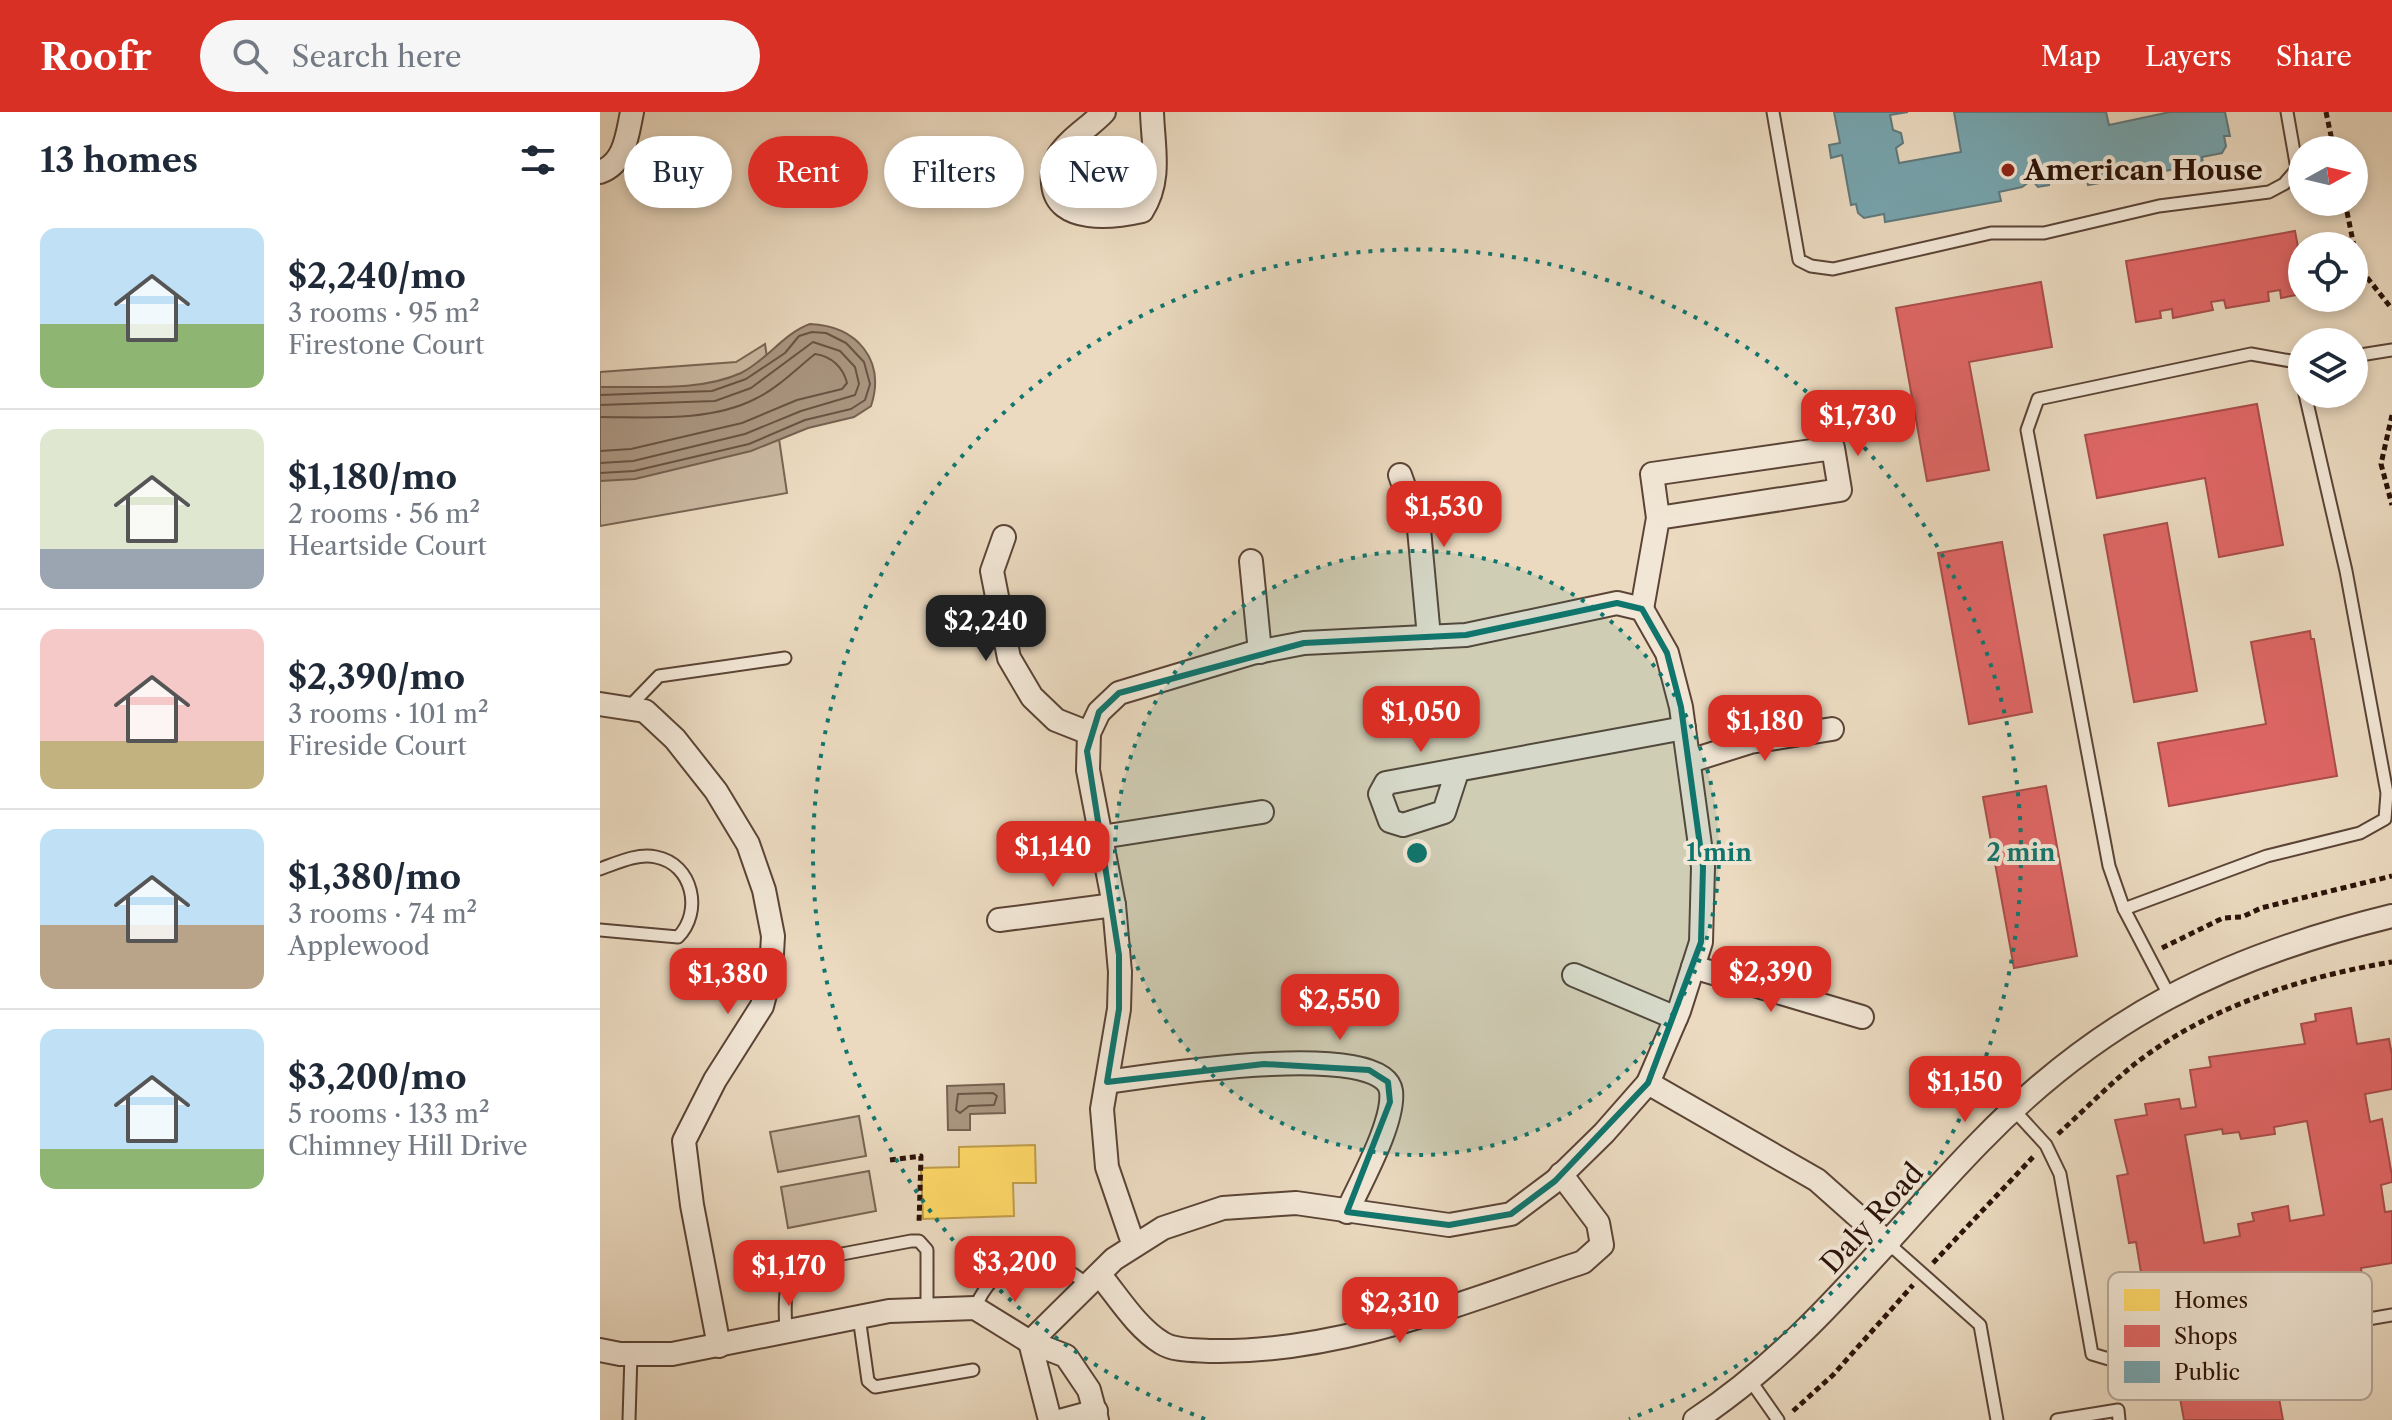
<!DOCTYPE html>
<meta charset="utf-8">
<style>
:root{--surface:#fff;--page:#f6f6f7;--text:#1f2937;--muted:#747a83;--line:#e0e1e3;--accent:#d93025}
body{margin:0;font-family:"Libre Caslon Text",serif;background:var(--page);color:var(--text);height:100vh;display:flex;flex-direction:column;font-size:30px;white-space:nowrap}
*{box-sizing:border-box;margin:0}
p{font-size:26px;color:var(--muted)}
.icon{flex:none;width:44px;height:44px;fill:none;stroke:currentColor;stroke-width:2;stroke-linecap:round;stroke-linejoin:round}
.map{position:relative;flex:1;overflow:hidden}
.sheet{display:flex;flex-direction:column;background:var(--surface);width:600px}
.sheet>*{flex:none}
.guide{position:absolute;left:24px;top:24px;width:760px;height:72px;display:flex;gap:16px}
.needle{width:52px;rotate:82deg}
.controls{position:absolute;left:1688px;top:24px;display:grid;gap:16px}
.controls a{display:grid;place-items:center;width:80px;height:80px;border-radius:50%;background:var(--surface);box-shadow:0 4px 12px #0003;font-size:40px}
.price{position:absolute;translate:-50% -68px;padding:0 18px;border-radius:16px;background:var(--accent);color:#fff;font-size:26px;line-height:52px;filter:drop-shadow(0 2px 4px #0008)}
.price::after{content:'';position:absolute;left:50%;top:48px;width:24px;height:18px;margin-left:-12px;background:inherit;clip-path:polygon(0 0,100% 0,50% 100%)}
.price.active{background:#222;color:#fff}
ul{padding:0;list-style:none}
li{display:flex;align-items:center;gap:24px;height:200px;padding:0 40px}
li+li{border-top:2px solid var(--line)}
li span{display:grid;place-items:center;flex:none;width:224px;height:160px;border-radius:16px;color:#555}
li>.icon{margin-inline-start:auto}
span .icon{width:96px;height:96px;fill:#fffc;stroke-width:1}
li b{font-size:34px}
h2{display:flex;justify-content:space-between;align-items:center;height:96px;padding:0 40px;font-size:34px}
.tag{padding:0 28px;border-radius:36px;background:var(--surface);box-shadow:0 4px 12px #0003;font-size:28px;line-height:72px}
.tag.active{background:var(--accent);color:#fff}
header{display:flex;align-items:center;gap:48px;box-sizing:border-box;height:112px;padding:0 40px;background:var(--accent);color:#fff}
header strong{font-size:38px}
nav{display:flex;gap:44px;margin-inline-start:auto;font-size:28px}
.search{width:560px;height:72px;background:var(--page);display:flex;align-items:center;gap:20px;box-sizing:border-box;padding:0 28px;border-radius:44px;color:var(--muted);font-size:30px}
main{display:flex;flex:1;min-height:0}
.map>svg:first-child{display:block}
.green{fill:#cab8a1;stroke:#7a6554;stroke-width:2}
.water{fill:#aa9681;stroke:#776151;stroke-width:2}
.homes{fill:#ffd966;stroke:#bf9d4a;stroke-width:2}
.shops{fill:#e06666;stroke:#aa4d4a;stroke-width:2;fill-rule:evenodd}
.public{fill:#76a5af;stroke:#60797d;stroke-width:2}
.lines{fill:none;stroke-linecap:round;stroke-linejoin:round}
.shore{stroke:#6a5444;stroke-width:2}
.service-casing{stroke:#5b4436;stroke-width:15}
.minor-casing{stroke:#5b4436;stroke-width:26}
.path{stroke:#2b1208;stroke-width:5;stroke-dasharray:6 4;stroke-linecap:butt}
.service{stroke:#f2e7d6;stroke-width:11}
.minor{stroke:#f2e7d6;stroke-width:22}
.marked{fill:none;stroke:#0f766e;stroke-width:6;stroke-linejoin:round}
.ring{fill:none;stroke:#0f766e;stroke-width:4;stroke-dasharray:4 8}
.poi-dot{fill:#8f2418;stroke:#f2e7d6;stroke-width:3}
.labels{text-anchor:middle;stroke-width:8;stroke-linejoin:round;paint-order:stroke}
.poi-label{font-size:28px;font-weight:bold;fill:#2b1208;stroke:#f2e7d6;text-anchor:start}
.street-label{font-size:28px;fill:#2b1208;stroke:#f2e7d6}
.key{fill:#f2e7d6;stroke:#b6a798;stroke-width:2}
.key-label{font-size:22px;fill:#2b1208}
.centre{fill:#0f766e;stroke:#f2e7d6;stroke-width:4}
.ring-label{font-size:24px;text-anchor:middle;font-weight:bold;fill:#0f766e;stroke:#f2e7d6;stroke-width:8;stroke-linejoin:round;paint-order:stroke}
</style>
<header>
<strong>Roofr</strong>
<div class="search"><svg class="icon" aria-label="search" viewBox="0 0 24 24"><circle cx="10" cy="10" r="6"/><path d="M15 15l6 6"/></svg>Search here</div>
<nav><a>Map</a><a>Layers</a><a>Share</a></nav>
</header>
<main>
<section class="sheet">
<h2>13 homes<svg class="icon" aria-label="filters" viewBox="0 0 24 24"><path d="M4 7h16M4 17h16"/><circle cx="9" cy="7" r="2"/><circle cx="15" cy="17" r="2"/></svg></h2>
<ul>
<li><span style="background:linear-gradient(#bfe0f5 60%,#8fb573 0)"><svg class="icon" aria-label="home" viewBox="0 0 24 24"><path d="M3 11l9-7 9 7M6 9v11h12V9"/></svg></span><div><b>$2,240/mo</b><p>3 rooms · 95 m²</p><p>Firestone Court</p></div></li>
<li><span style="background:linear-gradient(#dfe7d0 75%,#9aa5b1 0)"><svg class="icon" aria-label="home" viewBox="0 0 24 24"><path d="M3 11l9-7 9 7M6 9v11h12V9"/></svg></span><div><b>$1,180/mo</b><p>2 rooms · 56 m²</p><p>Heartside Court</p></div></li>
<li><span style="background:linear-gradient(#f6c9c9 70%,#c2b280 0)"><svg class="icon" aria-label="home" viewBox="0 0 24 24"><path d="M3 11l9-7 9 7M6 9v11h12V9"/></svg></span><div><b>$2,390/mo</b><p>3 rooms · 101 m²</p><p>Fireside Court</p></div></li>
<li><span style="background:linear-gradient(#bfe0f5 60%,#b9a48a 0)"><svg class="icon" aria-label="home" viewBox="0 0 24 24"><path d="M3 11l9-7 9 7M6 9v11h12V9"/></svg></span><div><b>$1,380/mo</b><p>3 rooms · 74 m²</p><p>Applewood</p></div></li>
<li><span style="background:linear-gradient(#bfe0f5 75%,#8fb573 0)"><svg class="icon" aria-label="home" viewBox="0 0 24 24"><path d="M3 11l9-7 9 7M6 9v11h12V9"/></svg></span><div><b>$3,200/mo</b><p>5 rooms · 133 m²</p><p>Chimney Hill Drive</p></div></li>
</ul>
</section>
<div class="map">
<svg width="1792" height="1308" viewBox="0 0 1792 1308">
<rect width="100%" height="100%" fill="#ebdac0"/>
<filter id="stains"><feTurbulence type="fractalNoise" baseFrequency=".0025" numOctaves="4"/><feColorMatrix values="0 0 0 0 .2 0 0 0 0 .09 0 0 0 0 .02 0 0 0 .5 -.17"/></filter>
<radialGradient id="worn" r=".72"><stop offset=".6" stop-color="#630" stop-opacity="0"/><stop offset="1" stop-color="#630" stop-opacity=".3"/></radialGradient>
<g class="green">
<polygon points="165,232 187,381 0,414 0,260 136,250"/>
<polygon points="259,1004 266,1044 178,1060 170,1020"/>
<polygon points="269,1059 276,1099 188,1116 181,1075"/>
</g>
<g class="water">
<path d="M210,212C257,214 286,248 271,294L254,305L208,316L151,339L35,367L0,369V275C45,274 99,280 141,261C167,248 184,221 210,212Z"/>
<polygon points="404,972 405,1001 370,1002 370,1018 348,1018 347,974"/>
</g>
<polygon class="homes" points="435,1033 436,1071 413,1071 414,1104 323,1107 321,1056 359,1055 359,1035"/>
<g class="shops">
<polygon points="1695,119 1702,157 1702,182 1681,186 1680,178 1668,180 1669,189 1626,196 1624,188 1611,190 1613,198 1573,206 1572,197 1560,199 1561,206 1536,210 1526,149"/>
<polygon points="1441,170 1452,235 1369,250 1389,358 1327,369 1296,196"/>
<polygon points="1657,292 1683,433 1619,445 1605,366 1497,386 1485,323"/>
<polygon points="1567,411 1597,579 1534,590 1504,423"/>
<polygon points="1402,430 1432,600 1369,612 1338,441"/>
<polygon points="1710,519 1711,527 1714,527 1737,664 1569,694 1558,631 1666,612 1651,530"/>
<polygon points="1446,674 1477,844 1414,856 1383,685"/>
<path d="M1751,896L1757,932L1789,927L1792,943V977L1765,982L1770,1010L1782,1007L1792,1064V1070L1781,1073L1785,1100L1792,1099V1151L1761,1156L1762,1164L1696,1175L1694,1167L1628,1179L1626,1165L1611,1168L1614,1183L1579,1189L1577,1179L1545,1185L1536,1130L1529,1131L1517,1064L1528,1062L1515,1008L1547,1003L1545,992L1579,987L1581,997L1596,995L1590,958L1611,955L1609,945L1705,932L1701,912L1716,909L1715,902ZM1707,1009L1724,1103L1690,1109L1688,1094L1652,1101L1654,1109L1638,1112L1640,1124L1604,1131L1585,1023L1622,1017L1623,1022L1639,1020L1641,1027L1675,1022L1674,1015Z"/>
<polygon points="1675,1264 1683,1308 1584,1308 1579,1281"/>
</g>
<polygon class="public" points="1234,0 1308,0 1290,3 1293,18 1301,21 1303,31 1296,36 1299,51 1361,40 1354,0 1506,0 1509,13 1570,0 1625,0 1630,24 1624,24 1626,34 1622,41 1602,45 1603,52 1488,73 1486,64 1463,68 1452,65 1449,73 1438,75 1432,68 1422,75 1399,80 1401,89 1285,110 1284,102 1264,106 1258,101 1256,92 1251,93 1242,43 1231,46 1229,33 1240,31"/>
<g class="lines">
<g class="shore">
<polyline points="0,283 112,279 146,267 185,241 199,224 212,220 226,221 246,231 264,250 270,272 265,288 251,297 205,308 149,332 34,359 0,361"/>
<polyline points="0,293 115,289 151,276 213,230 240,239 255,255 259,272 255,283 201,299 145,322 33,349 0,351"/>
<path d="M0,305C50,305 110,310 155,287C178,276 196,257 215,242C231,244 243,255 247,271L242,277L197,288L142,311L31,337L0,339"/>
<polygon points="393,981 397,984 394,993 369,994 360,1001 356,998 358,982"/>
</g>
<defs>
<g id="service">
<polyline points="1173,0 1199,148 1211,154 1233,157 1391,121 1444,121 1559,94 1669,80 1684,72 1697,57 1687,0"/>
<polyline points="1754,244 1792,238"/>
<polyline points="1697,251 1702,271"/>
<polyline points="29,595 59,564 185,546"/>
<path d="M0,757C17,751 37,741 56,745C93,752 103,800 78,825L0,818"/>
<polyline points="1524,797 1667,744 1760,721 1785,707 1787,681 1746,459 1705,282"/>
<polyline points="1569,883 1524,797 1509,754 1427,318 1438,287 1651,242 1702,251"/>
<polyline points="1413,997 1446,1033 1460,1062 1492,1242 1519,1250 1792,1203"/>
<polyline points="1289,1132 1380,1213 1397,1308"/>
<path d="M375,1196C398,1142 445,1137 488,1173"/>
<polyline points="259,1205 268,1269 275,1275 373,1258"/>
<path d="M186,1220C185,1192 180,1161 210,1148L311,1129H319L327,1138V1198"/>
<polyline points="1150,1268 1178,1308"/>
<polyline points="29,1308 31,1242"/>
<polyline points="1457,1308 1518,1298 1519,1308"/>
</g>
<g id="minor">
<path d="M504,0C491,14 469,27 459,43C453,53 452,60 453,72C457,113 515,105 542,99C562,68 553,35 552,0"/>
<path d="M0,60C25,51 27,24 32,0"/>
<polyline points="800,363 819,417 829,525"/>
<polyline points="404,425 392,459 409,546 432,585 456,608 489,621"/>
<polyline points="651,449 660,540"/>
<polyline points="1042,497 1058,406 1240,378 1233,336 1052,362 1058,406"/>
<polyline points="0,592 45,599 75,627 116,679 148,732 164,778 173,824 171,859 162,894 115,968 84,1029 92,1093 119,1234"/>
<polyline points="1090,649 1150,630 1232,617"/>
<polyline points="857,660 844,700 803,713 790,709 780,682 786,671 1084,616"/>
<polyline points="501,725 662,700"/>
<polyline points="399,808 514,793"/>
<polyline points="1093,855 1262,905"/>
<polyline points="974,863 1076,906"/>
<path d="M507,970C548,964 783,926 791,979C795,1010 760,1071 747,1100"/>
<polyline points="1048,971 1217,1068 1289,1132"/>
<path d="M500,1163C518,1185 537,1216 562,1231C574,1239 595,1238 609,1239C738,1242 863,1190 983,1150L1002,1133L998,1111L961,1062"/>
<polyline points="430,1230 514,1147 563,1116 623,1096 696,1091 849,1113 911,1102 955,1069 1004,1021 1048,971 1079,899 1101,830 1103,755 1081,595 1067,541 1042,497 1017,491 866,523 704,531 652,541 519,581 499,600 489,621 488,658 514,793 520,860 519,897 502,997 507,1055 534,1134"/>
<polyline points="430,1230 450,1308"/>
<polyline points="0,1238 20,1242 72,1242 289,1199 375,1196 430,1230 466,1244 489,1278 497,1308"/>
<polyline points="463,1308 496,1299"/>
<path d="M1095,1308C1209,1233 1286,1126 1380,1030C1501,905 1624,845 1792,804"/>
</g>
</defs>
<use href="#service" class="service-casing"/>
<use href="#minor" class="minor-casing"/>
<g class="path">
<polyline points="1726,0 1734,38"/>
<polyline points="1745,90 1758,154 1792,197"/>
<polyline points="1792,303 1781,352 1792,393"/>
<polyline points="1562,836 1623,806 1642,805 1661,796 1792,764"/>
<path d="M1458,1022C1482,1000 1506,976 1531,955C1604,896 1701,865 1792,850"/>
<polyline points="290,1048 321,1044 319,1112"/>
<polyline points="1333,1151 1433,1045"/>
<polyline points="1193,1299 1233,1263 1313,1173"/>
</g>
<use href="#service" class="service"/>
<use href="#minor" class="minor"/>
</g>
<path class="marked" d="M1017,491L1042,497L1067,541L1081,595L1103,755L1101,830L1048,971L955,1069L911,1102L849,1113L747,1100L790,990L788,970L769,958L664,952L507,970L519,897V843L487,639L499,600L519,581L704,531L866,523Z"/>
<circle cx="817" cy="741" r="302" fill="#0f766e" fill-opacity=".12"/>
<g class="ring">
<circle cx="817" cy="741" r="302"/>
<path d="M605 1307A604 604 0 1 1 1029 1307"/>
</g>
<circle class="poi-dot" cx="1408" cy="58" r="8"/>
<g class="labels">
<g class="poi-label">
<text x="1424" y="68">American House</text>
</g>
<g class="street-label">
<text transform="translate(1272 1106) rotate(-48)" y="10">Daly Road</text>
</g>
</g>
<rect x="1508" y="1160" width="264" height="128" rx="12" class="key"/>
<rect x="1524" y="1177" width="36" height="22" fill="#ffd966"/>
<rect x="1524" y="1213" width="36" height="22" fill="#e06666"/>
<rect x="1524" y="1249" width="36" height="22" fill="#76a5af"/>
<g class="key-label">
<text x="1574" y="1196">Homes</text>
<text x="1574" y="1232">Shops</text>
<text x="1574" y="1268">Public</text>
</g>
<circle cx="817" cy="741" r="12" class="centre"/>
<g class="ring-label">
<text x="1119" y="749">1 min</text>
<text x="1421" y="749">2 min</text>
</g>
<rect width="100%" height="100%" filter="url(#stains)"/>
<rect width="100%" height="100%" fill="url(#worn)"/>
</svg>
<div class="controls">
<a><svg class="needle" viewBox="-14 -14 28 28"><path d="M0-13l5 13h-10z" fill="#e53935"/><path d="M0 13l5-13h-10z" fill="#747a83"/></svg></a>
<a><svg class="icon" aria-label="locate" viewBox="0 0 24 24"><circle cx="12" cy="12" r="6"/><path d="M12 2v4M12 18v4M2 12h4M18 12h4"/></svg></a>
<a><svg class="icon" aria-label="layers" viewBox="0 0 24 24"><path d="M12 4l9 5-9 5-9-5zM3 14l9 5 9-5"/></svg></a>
</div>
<b class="price" style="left:1258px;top:346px">$1,730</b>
<b class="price" style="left:844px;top:437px">$1,530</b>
<b class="price active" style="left:386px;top:551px">$2,240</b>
<b class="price" style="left:821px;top:642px">$1,050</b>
<b class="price" style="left:1165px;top:651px">$1,180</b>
<b class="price" style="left:453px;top:777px">$1,140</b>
<b class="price" style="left:1171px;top:902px">$2,390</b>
<b class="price" style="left:128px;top:904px">$1,380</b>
<b class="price" style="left:740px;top:930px">$2,550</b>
<b class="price" style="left:1365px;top:1012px">$1,150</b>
<b class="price" style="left:415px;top:1192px">$3,200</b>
<b class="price" style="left:189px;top:1196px">$1,170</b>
<b class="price" style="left:800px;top:1233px">$2,310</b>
<div class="guide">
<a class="tag">Buy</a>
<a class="tag active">Rent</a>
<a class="tag">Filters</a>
<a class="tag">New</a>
</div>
</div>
</main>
